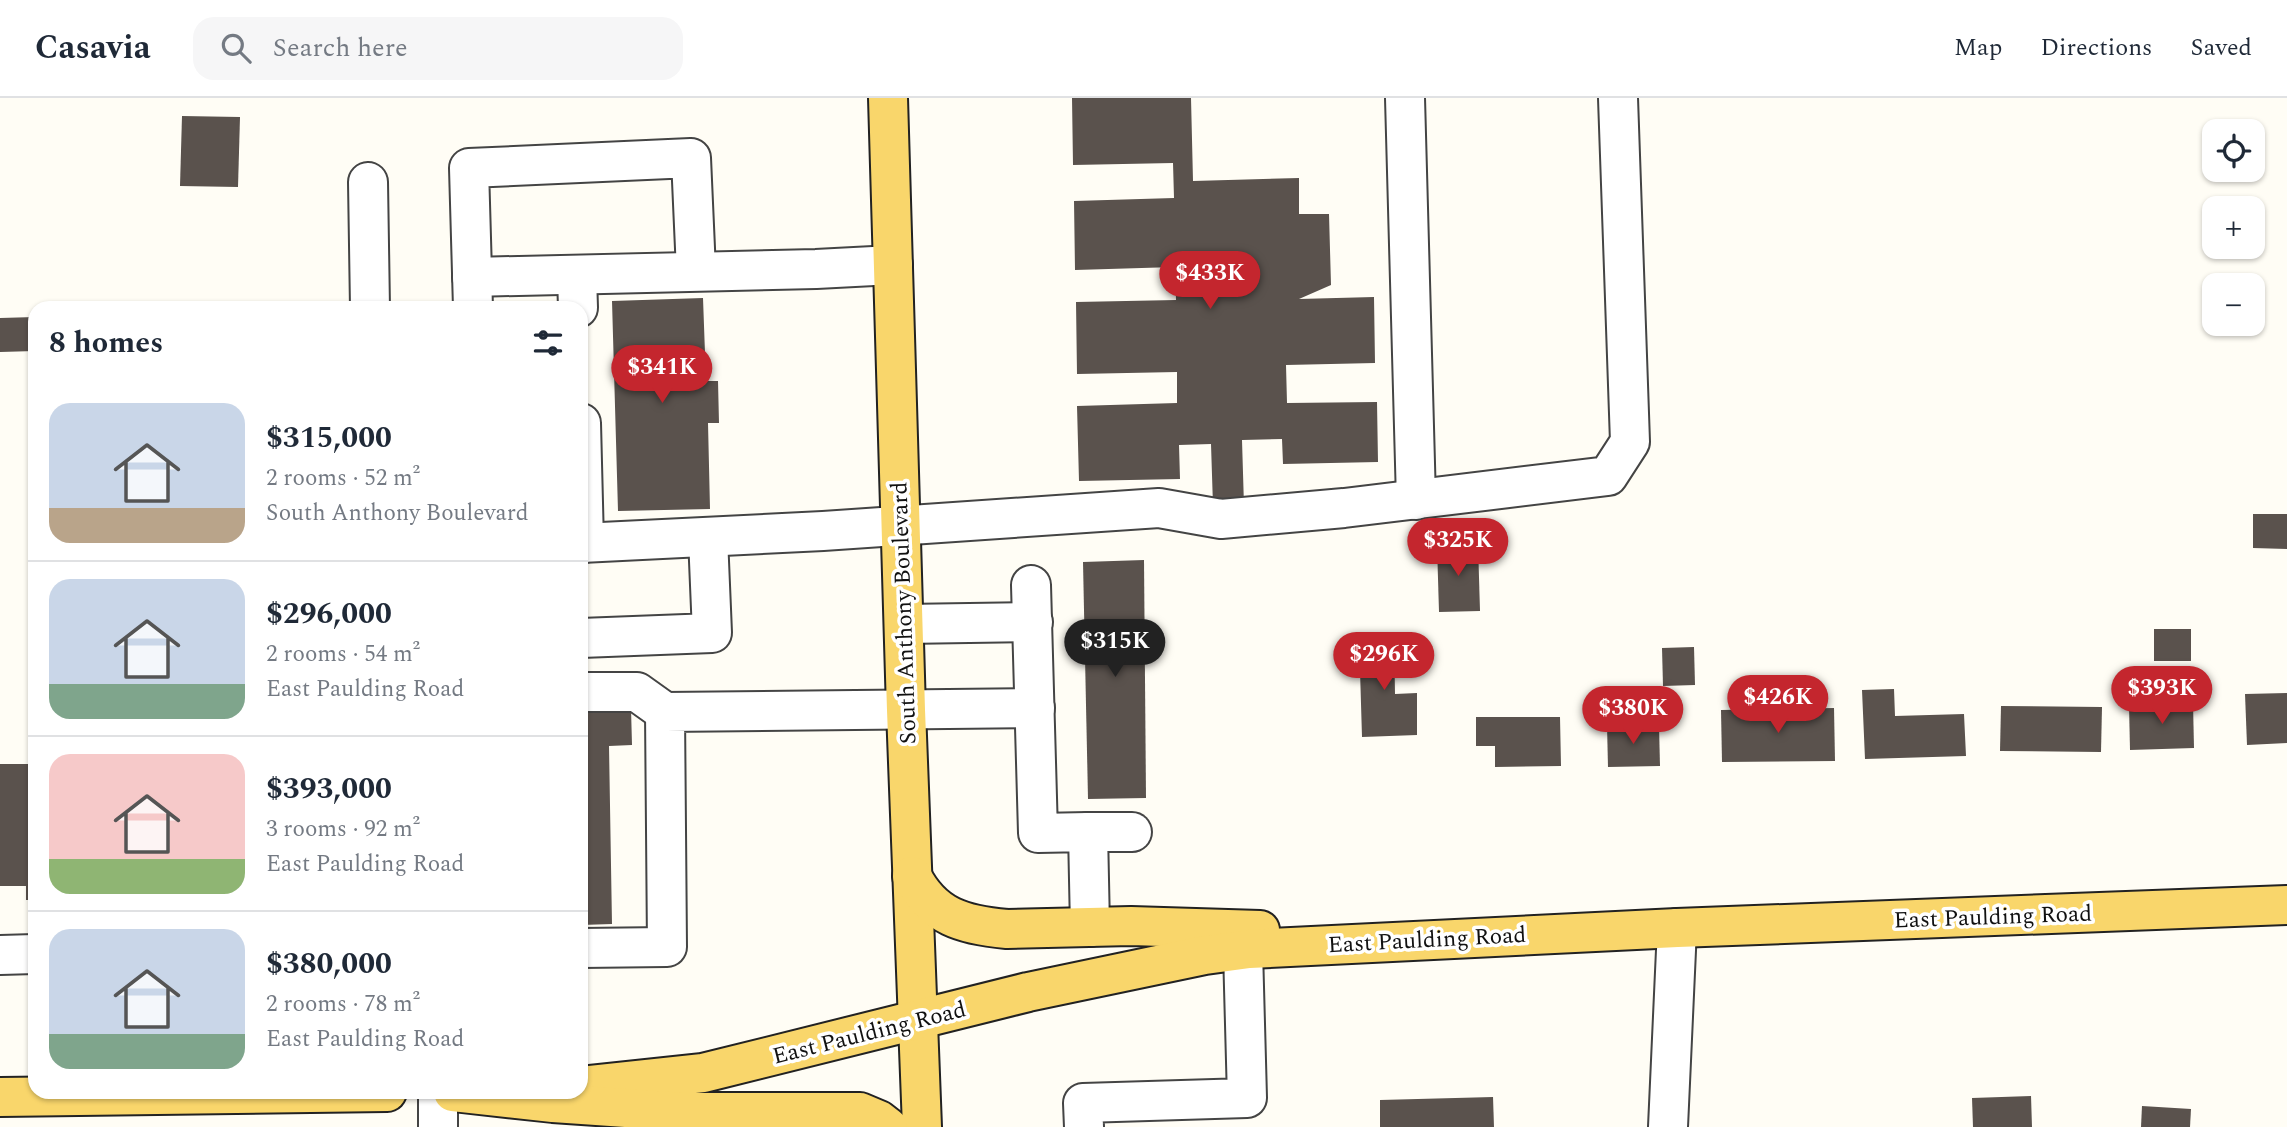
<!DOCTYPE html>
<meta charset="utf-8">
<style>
:root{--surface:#fff;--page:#f6f6f7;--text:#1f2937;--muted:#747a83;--line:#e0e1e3;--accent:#c4262e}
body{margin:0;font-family:Spectral,serif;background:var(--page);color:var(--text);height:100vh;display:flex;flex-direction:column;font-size:26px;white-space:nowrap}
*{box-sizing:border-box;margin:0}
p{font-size:23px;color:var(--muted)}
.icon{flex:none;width:38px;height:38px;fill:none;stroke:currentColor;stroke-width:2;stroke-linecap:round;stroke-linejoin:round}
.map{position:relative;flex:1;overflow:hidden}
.panel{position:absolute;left:28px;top:203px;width:560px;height:798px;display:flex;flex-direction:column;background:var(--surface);border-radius:21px;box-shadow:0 2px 5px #0004}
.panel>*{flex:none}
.tools{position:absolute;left:2202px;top:21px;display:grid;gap:14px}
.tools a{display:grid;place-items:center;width:63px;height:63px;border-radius:14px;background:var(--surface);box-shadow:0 2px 5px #0004;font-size:35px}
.price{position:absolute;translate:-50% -60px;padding:0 16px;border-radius:24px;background:var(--accent);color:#fff;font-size:23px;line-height:46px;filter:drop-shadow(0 2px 4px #0008)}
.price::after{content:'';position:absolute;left:50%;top:42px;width:21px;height:16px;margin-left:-10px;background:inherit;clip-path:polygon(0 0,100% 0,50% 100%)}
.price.current{background:#222;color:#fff}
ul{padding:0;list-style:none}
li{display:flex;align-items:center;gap:21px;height:175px;padding:0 21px}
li+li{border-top:2px solid var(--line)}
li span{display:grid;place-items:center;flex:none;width:196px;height:140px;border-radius:21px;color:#555}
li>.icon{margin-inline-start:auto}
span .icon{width:84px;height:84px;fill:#fffc;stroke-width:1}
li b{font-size:30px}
h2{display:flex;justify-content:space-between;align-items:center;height:84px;padding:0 21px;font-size:30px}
header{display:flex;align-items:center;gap:42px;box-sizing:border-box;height:98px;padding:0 35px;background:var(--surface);border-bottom:2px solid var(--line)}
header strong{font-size:33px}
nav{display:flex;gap:38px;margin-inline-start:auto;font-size:24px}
.search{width:490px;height:63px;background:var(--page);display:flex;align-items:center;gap:18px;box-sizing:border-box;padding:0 24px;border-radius:21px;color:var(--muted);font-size:26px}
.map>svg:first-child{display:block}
.building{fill:#5a524d}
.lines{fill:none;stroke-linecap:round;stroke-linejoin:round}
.minor-casing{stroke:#444;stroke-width:42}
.major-casing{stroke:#222;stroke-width:42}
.minor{stroke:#fff;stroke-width:38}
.major{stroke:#f9d66b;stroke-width:38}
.labels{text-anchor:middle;stroke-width:7;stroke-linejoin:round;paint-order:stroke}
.street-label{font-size:23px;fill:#111;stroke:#fff}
</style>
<header>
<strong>Casavia</strong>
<div class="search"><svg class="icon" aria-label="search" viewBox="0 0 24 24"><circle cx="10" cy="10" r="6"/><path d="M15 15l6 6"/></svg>Search here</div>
<nav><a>Map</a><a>Directions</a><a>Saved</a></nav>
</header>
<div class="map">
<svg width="2287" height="1029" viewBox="0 0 2287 1029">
<rect width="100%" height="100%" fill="#fffdf5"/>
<g class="building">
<polygon points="1072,0 1191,0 1193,83 1299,80 1299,116 1329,116 1331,187 1299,201 1374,199 1375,265 1286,267 1287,305 1377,304 1378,364 1283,366 1282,341 1242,342 1244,408 1213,408 1211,346 1179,347 1180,381 1079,383 1077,308 1177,305 1177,274 1077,276 1076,204 1176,202 1175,169 1075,172 1074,103 1174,100 1173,65 1073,67"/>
<polygon points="182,18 240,19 238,89 180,88"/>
<polygon points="703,200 706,283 718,283 719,325 708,325 710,411 618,413 612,203"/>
<polygon points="35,219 35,253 0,254 0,220"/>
<polygon points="2253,416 2287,416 2287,451 2253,450"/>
<polygon points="1478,446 1480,513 1439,514 1437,447"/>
<polygon points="1144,462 1146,700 1088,701 1083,464"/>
<rect x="2154" y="531" width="37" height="32"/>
<polygon points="1394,538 1395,596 1417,595 1417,637 1362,639 1359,539"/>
<polygon points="1694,549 1695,587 1663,588 1662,550"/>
<polygon points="1894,591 1895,618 1964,616 1966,658 1865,661 1862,592"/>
<polygon points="2287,595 2287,645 2247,647 2245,596"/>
<polygon points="581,604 631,610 632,647 609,648 612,826 581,827"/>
<polygon points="2193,605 2194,650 2130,652 2129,607"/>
<polygon points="2001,608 2102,609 2101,654 2000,653"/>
<polygon points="1834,610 1835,663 1722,664 1721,612"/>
<polygon points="1476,619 1560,619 1561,668 1495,669 1495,648 1476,648"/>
<polygon points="1607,627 1659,627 1660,668 1608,669"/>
<polygon points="0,666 35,666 35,802 26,802 26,788 0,788"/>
<polygon points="2031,998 2032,1029 1973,1029 1972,1000"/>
<polygon points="1493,999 1494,1029 1380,1029 1380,1002"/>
<polygon points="2142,1008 2191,1011 2190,1029 2141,1029"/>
</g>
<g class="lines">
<defs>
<g id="minor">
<polyline points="1405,0 1416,402"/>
<polyline points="368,84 370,210"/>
<polyline points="577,178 578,210"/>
<polyline points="472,179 816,171 893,167"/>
<polyline points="473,210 469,70 691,60 696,173"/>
<polyline points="581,325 584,445"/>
<polyline points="581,445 823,433 1159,410 1221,421 1344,410 1608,378 1630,344 1618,0"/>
<polyline points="1031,487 1038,735 1088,734 1090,829"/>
<polyline points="904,526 1033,524"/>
<polyline points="581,540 712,535 708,439"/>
<polyline points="581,594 637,594 665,614"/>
<polyline points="1088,734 1132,734"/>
<polyline points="581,850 667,849 665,614 1035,610"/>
<polyline points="0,857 35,856"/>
<polyline points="438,1029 438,994"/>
<polyline points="1084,1029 1083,1005 1247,1000 1243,852"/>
<polyline points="1668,1029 1677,830"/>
</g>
<g id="major">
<polyline points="888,0 906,612 922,1029"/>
<path d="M912,778C933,819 963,827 1007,831L1131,828L1260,832"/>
<polyline points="581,988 703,975 1028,894 1205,857 1249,851 1677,830 2287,807"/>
<polyline points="453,994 553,1005 683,1014 860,1014 879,1022 888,1029"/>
<polyline points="0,999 387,994"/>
</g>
</defs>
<use href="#minor" class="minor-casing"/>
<use href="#major" class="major-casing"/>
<use href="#minor" class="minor"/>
<use href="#major" class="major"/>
</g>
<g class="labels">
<g class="street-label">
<text transform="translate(903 515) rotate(-92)" y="8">South Anthony Boulevard</text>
<text transform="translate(1993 818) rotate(-2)" y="8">East Paulding Road</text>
<text transform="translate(1427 841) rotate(-3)" y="8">East Paulding Road</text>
<text transform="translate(869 934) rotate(-14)" y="8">East Paulding Road</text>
</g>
</g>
</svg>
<div class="tools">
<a><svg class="icon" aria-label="locate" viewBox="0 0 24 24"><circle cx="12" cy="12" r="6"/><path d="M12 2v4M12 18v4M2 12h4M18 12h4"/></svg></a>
<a>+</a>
<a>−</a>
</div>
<b class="price" style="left:1210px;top:213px">$433K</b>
<b class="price" style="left:662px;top:307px">$341K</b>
<b class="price" style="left:1458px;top:480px">$325K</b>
<b class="price current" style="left:1115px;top:581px">$315K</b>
<b class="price" style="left:1384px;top:594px">$296K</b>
<b class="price" style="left:2162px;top:628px">$393K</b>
<b class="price" style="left:1778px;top:637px">$426K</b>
<b class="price" style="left:1633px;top:648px">$380K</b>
<section class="panel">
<h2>8 homes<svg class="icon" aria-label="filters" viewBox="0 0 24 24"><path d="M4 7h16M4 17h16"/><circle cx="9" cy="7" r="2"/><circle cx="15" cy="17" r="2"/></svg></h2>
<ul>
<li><span style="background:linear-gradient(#c9d6e8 75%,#b9a48a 0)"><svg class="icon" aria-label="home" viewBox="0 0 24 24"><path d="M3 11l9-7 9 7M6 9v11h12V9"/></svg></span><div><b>$315,000</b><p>2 rooms · 52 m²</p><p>South Anthony Boulevard</p></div></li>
<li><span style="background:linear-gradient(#c9d6e8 75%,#7fa58c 0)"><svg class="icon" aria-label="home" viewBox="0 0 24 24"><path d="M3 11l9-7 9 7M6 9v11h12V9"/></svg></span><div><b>$296,000</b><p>2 rooms · 54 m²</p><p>East Paulding Road</p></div></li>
<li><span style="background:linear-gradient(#f6c9c9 75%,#8fb573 0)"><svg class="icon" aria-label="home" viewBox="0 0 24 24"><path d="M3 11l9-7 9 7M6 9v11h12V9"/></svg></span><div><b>$393,000</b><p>3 rooms · 92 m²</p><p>East Paulding Road</p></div></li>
<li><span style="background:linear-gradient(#c9d6e8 75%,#7fa58c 0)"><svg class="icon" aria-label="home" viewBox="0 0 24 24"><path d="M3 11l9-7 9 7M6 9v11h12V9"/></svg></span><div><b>$380,000</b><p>2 rooms · 78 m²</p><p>East Paulding Road</p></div></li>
</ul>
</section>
</div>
